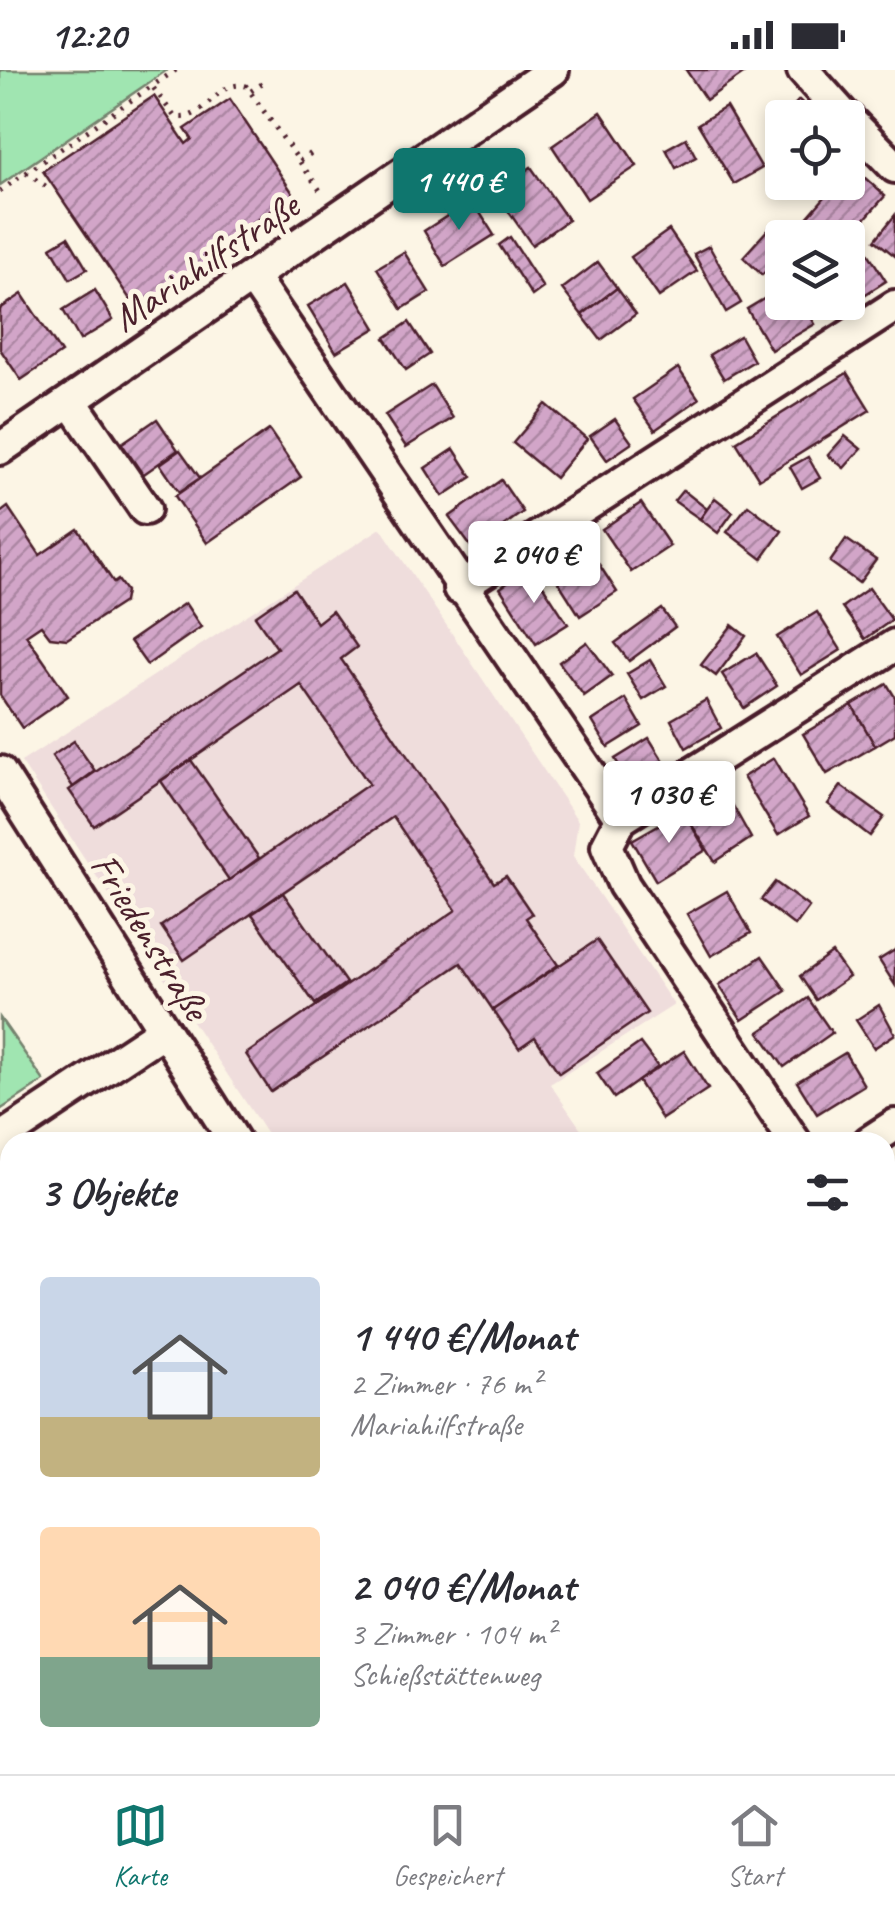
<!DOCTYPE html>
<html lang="de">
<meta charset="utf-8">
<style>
:root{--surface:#fff;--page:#f2f2f3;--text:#2b2b33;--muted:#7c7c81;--line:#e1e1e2;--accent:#0f766e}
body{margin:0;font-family:Caveat,sans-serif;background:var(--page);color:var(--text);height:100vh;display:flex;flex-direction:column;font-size:38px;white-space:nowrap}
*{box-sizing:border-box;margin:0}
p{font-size:32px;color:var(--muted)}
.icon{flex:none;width:55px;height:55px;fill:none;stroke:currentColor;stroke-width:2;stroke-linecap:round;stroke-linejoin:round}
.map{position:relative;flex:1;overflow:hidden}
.side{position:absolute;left:0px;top:1062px;width:895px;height:642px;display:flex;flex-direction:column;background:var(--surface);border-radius:30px 30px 0 0;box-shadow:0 5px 15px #0003}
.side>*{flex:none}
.buttons{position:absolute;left:765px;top:30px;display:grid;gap:20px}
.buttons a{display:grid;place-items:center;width:100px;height:100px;border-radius:10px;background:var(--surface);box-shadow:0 5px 15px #0003;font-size:50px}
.price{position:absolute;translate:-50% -85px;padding:0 22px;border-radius:10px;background:#fff;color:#222;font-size:32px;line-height:65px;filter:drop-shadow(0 2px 5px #0008)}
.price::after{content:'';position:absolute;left:50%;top:60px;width:30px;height:22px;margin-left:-15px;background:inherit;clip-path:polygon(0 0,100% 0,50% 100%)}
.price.active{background:var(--accent);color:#fff}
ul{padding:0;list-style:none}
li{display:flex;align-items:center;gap:30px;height:250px;padding:0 40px}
li span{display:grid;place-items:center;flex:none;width:280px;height:200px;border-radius:10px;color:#555}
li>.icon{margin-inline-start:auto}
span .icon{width:120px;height:120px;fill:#fffc;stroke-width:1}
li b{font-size:42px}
h2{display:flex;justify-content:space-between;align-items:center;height:120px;padding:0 40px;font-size:42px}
.status{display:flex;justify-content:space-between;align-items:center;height:70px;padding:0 50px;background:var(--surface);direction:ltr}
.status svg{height:28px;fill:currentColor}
.tab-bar{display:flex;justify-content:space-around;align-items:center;height:140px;border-top:2px solid var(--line);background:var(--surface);font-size:28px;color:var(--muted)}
.tab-bar a{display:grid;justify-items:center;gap:5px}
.tab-bar .active{color:var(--accent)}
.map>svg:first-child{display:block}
.built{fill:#efdddc}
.pitch{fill:#a0e5b1;stroke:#75826e;stroke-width:2.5}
.building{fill:url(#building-hatch);stroke:#4a1f2b;stroke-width:2.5}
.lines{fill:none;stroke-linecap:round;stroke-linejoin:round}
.minor-casing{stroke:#4a1f2b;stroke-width:38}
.path{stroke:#4a1f2b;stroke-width:5;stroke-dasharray:2.5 8;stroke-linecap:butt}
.minor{stroke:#fcf5e5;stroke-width:30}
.labels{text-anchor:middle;stroke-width:10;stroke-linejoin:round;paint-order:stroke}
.street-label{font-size:40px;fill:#4a1f2b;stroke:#fcf5e5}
</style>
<div class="status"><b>12:20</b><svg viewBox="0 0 49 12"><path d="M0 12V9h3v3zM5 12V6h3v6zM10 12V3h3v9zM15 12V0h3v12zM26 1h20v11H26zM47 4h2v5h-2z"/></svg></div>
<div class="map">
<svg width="895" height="1704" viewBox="0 0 895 1704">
<defs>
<pattern id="building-hatch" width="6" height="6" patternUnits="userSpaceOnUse" patternTransform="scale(2.5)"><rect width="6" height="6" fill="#d2a5c8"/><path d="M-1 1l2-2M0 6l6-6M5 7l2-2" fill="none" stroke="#ac86a3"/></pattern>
</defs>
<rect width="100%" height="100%" fill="#fcf5e5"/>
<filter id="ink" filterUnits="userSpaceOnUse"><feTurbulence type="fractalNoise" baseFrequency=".01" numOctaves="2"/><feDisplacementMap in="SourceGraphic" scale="20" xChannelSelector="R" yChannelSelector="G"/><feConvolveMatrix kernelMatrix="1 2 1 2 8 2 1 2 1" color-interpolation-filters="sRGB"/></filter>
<g filter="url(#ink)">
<polygon class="built" points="381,458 578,751 573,786 674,935 550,1014 590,1072 272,1072 21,692"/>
<g class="pitch">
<polygon points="0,0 167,0 0,115"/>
<polygon points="0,948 44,1011 0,1040"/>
</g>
<g class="building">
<polygon points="686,0 749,0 706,30"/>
<polygon points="154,26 186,74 192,69 185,59 230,29 294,125 250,155 255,163 138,241 43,101"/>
<polygon points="799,30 818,48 782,48 782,81 766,65"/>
<polygon points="726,37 762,98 734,114 698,54"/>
<polygon points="601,42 637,96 587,129 552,76"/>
<polygon points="686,68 696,87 676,98 666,79"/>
<polygon points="531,97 568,150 532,175 495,122"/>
<polygon points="853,97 885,126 848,168 810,168 798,158 838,112 848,112"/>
<polygon points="472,130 494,165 445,196 424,161"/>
<polygon points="895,145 895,186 875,170"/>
<polygon points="770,157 782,169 782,183 762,205 743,187"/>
<polygon points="669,160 697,201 659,227 631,187"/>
<polygon points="68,167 87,199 70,209 51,177"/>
<polygon points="510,167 543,218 532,226 499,175"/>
<polygon points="863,175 886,211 861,227 848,207 848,185"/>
<polygon points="709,176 741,233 726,242 694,184"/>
<polygon points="404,182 429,222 402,239 377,198"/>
<polygon points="598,192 617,218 582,245 562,219"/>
<polygon points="348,212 376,258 336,282 308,236"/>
<polygon points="617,218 636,244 601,270 582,245"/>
<polygon points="782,218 782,232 802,232 815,254 771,280 747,239"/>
<polygon points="95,220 113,250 80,270 63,240"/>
<polygon points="22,224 61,283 21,310 0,279 0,239"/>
<polygon points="409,252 430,284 406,300 385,268"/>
<polygon points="740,266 754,291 724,309 709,285"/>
<polygon points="678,298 699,329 655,360 633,329"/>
<polygon points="847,303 870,340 759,409 736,372"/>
<polygon points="432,315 453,348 406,377 385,345"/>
<polygon points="546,334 587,369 555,408 513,373"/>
<polygon points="157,349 178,380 131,413 109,382"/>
<polygon points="615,349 632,373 607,390 590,366"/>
<polygon points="269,360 301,407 207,473 175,426"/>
<polygon points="845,366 861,379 844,398 828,385"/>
<polygon points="454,379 472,407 443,426 425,398"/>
<polygon points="180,380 200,408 179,422 160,394"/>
<polygon points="808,387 820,408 802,418 790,397"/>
<polygon points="501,410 523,442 472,478 449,447"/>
<polygon points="683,420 707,439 700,449 674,431"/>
<polygon points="715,428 733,442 718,463 700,449"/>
<polygon points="641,433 670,476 631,502 602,459"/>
<polygon points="748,435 782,461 762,489 727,462"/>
<polygon points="8,437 40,485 78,459 114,513 118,510 126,521 124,532 67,569 50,567 41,555 26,565 68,626 22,658 0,625 0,443"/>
<polygon points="846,469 876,490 859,513 830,492"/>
<polygon points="583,470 617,522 580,546 547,494"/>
<polygon points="531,497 568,554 536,574 500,518"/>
<polygon points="869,518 892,550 865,569 842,537"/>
<polygon points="294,519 317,553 332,541 357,577 341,589 494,813 506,806 532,844 526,848 558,895 493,940 461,893 271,1022 246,984 456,840 393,747 184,890 161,856 369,714 301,615 94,756 69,720 277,578 255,546"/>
<polygon points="185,533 201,557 147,595 130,571"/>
<polygon points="662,539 675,557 629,591 615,573"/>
<polygon points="817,542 841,580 801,605 777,567"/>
<polygon points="732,555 746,566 716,606 701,595"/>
<polygon points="587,572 612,606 584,626 559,592"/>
<polygon points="756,583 777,616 744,638 722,604"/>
<polygon points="650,590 666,616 643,630 627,604"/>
<polygon points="887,614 895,627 895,664 875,676 852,635"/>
<polygon points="626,629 642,656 608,677 592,651"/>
<polygon points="706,630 721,658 686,678 671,650"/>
<polygon points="852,635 875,676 827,704 803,664"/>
<polygon points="649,668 666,695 632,716 615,689"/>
<polygon points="74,671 95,701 73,717 52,686"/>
<polygon points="774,688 809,746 778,765 743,707"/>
<polygon points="191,690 259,788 229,810 161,711"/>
<polygon points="841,716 884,747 870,766 828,734"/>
<polygon points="723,718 751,768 715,792 683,741"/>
<polygon points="683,741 706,780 656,811 632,770"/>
<polygon points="775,812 809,837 795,856 761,830"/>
<polygon points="727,821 751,863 711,886 687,844"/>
<polygon points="283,823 346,913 315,934 252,844"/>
<polygon points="597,870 647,943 559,1003 535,967 519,978 493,940"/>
<polygon points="895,880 895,915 879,890"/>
<polygon points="832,883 849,907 816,930 800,906"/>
<polygon points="762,886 786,921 742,950 719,915"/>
<polygon points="808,928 832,963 784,997 759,962"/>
<polygon points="879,935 895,964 874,978 856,950"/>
<polygon points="640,973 658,997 614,1028 597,1003"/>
<polygon points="684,981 708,1019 662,1049 638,1011"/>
<polygon points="845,983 864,1015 817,1044 797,1012"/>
<polygon points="0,1147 10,1169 10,1184 0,1191"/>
<polygon points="8,1225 10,1336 4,1337 0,1335 0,1236"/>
<polygon points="895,1349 895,1392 885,1383 885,1361"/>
<polygon points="2,1381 10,1390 10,1475 1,1484"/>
<polygon points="47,1695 67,1695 74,1704 36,1704"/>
<polygon points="311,1695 355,1695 343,1704 309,1704 306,1699"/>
</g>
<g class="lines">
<defs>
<g id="minor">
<polyline points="803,0 846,48"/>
<polyline points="848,49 895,97"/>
<polyline points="253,208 621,749"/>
<polyline points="71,331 145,439"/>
<polyline points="0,379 553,0"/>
<polyline points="459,518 895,236"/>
<polyline points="0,702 235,1072"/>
<polyline points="0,1069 163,961"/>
<polyline points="795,1072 624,815 607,776 621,749 895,575"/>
<polyline points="869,1072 895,1055"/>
<polyline points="0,1082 10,1097"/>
<polyline points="885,1603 895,1594"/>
<polyline points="0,1662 10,1655"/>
<polyline points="187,1695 194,1704"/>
<polyline points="733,1695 742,1704"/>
<polyline points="771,1704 781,1695"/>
</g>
</defs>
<use href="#minor" class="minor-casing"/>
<g class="path">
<path d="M176,0L152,16L174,46C202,56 216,8 246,16L324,126"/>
<polyline points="251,21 268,10"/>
<polyline points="300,91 317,79"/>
<polyline points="26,103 50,119"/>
<polyline points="0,121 152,16"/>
<polyline points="885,1667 895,1658"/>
<polyline points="844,1704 854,1695"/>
</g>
<use href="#minor" class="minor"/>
</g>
</g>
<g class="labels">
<g class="street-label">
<text transform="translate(205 191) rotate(-34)" y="14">Mariahilfstraße</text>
<text transform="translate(151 866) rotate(58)" y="14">Friedenstraße</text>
</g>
</g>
</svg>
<div class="buttons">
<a><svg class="icon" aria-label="locate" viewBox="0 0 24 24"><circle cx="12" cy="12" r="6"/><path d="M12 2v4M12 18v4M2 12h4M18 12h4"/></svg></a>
<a><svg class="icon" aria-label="layers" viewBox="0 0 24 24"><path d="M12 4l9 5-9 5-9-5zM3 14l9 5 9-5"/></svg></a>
</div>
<b class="price active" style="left:459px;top:163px">1 440 €</b>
<b class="price" style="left:534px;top:536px">2 040 €</b>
<b class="price" style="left:669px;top:776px">1 030 €</b>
<section class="side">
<h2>3 Objekte<svg class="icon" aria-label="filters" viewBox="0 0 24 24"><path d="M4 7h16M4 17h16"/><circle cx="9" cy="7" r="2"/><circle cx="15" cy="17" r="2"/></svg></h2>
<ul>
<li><span style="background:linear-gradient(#c9d6e8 70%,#c2b280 0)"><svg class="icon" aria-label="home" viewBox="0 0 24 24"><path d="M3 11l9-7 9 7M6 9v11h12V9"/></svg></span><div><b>1 440 €/Monat</b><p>2 Zimmer · 76 m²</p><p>Mariahilfstraße</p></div></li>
<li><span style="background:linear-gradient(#ffd9b3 65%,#7fa58c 0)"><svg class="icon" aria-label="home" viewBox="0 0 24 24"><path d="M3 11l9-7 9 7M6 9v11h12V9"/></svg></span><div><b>2 040 €/Monat</b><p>3 Zimmer · 104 m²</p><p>Schießstättenweg</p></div></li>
</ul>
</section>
</div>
<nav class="tab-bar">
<a class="active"><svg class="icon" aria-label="map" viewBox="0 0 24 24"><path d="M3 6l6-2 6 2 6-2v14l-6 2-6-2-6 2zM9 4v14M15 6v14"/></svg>Karte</a>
<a><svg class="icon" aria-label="saved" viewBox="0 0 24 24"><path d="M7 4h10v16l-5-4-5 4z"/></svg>Gespeichert</a>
<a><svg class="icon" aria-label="home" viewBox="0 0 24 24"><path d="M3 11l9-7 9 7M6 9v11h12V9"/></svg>Start</a>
</nav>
